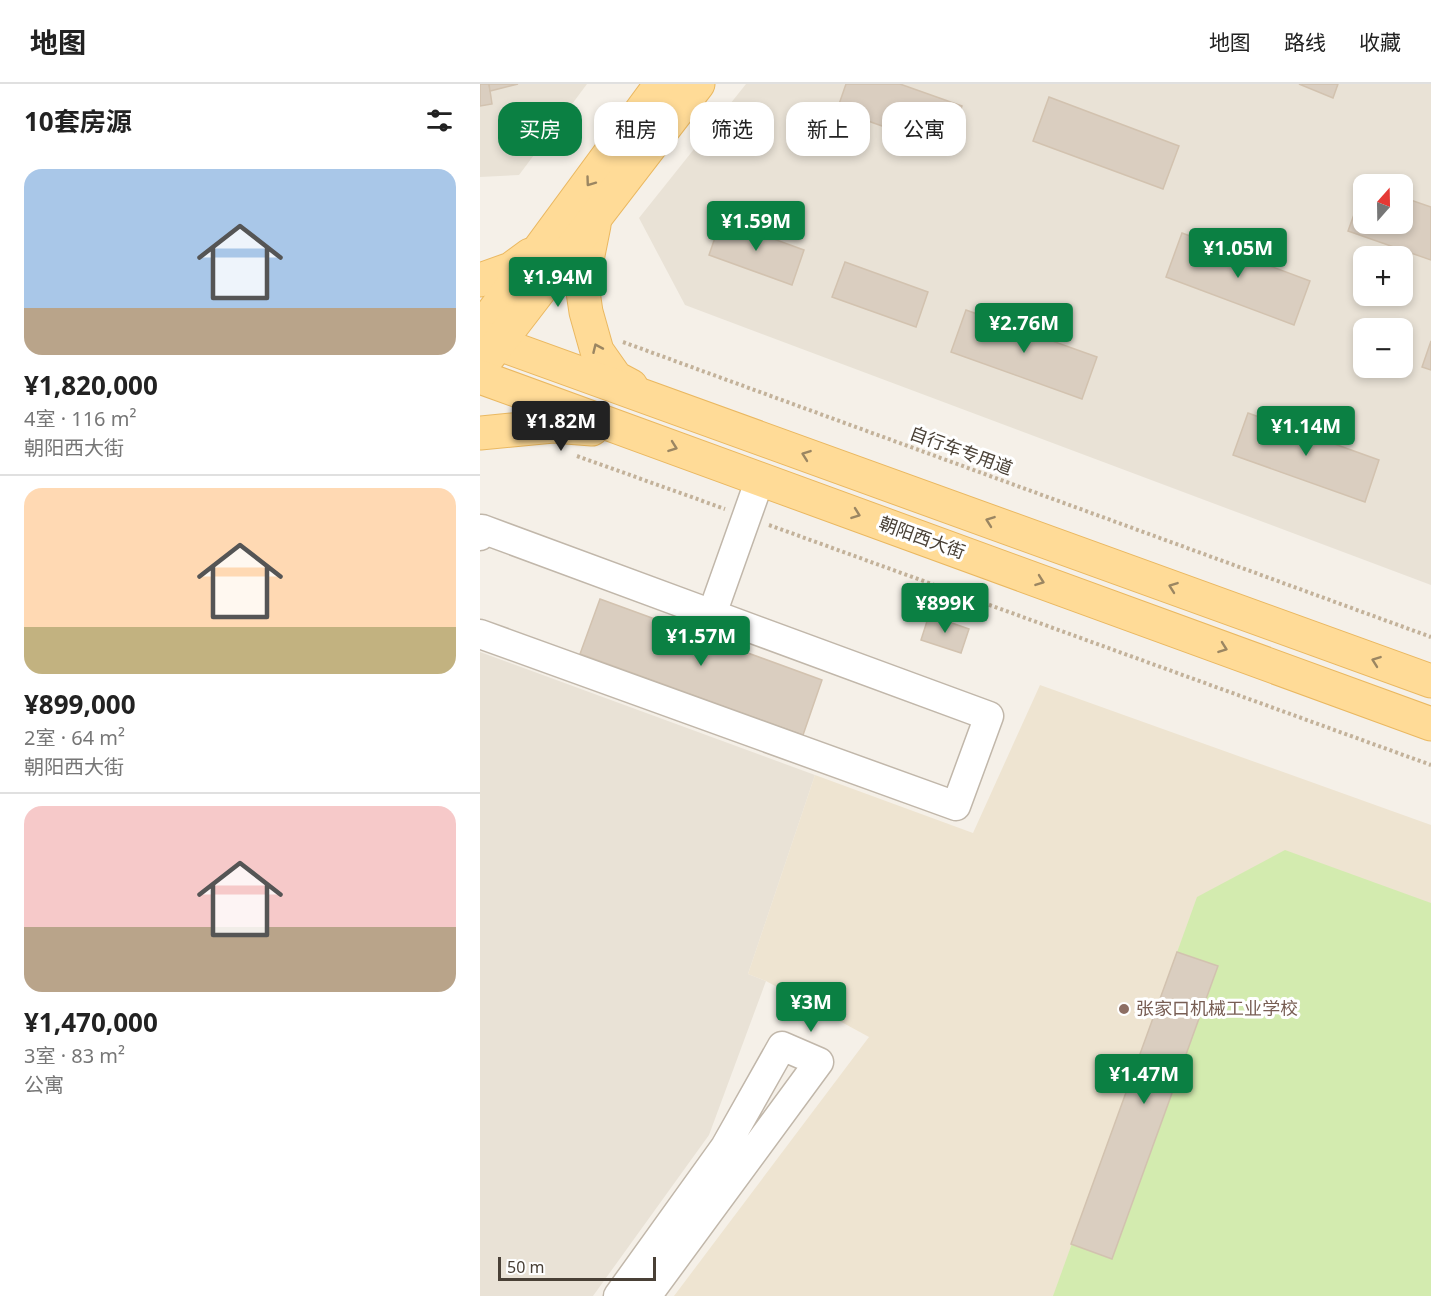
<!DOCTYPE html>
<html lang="zh">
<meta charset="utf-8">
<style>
:root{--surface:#fff;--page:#f6f6f6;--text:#222;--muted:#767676;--line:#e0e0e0;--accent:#0b8043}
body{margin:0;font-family:"Noto Sans","Noto Sans SC",sans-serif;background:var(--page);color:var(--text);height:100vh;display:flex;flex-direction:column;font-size:22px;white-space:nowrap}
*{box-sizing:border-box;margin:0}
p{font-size:20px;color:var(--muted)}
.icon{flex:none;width:33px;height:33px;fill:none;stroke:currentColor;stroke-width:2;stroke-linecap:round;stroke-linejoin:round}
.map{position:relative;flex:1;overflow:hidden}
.sheet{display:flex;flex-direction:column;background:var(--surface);width:480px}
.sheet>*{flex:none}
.hud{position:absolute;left:18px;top:18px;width:570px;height:54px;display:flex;gap:12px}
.needle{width:39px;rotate:20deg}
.fabs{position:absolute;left:873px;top:90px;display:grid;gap:12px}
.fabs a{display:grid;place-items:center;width:60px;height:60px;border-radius:12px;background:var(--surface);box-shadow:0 3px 9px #0003;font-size:30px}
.scale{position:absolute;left:18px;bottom:15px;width:158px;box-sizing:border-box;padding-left:6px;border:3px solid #494036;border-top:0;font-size:16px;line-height:21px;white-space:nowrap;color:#494036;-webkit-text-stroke:4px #fff;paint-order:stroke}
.price{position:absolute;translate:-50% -51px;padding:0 14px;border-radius:6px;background:var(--accent);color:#fff;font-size:20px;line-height:39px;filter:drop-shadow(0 2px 3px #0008)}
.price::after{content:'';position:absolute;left:50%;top:36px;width:18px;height:14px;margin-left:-9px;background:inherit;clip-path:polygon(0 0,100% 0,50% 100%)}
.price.selected{background:#222;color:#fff}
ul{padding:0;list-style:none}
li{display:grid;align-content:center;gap:12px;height:318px;padding:0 24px}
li+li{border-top:2px solid var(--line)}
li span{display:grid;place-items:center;height:186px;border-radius:18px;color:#555}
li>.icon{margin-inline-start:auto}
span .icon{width:108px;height:108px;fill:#fffc;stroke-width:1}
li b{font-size:26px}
h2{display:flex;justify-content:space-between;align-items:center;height:72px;padding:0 24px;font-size:26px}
.chip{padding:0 21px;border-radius:18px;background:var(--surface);box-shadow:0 3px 9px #0003;font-size:21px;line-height:54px}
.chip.selected{background:var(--accent);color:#fff}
header{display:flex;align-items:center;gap:36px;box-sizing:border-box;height:84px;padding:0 30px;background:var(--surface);border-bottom:2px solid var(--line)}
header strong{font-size:28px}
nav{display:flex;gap:33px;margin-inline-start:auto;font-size:21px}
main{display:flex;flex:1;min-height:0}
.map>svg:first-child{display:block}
.residential{fill:#e9e2d6;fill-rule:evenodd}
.education{fill:#eee4d1}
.green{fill:#d3ebaf}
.building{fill:#dacec0;stroke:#d2c2af;stroke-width:1.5}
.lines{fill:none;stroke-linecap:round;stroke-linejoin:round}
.minor-casing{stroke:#c1b7aa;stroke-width:31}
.major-casing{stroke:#eab861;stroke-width:35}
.path{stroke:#c3b29a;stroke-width:4;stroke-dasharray:3 3;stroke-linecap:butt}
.minor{stroke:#fff;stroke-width:28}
.major{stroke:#ffdb97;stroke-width:33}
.oneway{stroke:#9b8662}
.education-dot{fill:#8d6e63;stroke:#fff;stroke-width:2}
.labels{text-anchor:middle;stroke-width:6;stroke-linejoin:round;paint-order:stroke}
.street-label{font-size:18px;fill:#494036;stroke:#fff}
.education-label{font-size:18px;fill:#785e54;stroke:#fff;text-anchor:start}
</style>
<header>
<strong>地图</strong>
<nav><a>地图</a><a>路线</a><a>收藏</a></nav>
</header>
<main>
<section class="sheet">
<h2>10套房源<svg class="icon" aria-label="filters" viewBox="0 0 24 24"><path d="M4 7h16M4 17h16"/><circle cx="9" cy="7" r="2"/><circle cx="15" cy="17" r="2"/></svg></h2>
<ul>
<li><span style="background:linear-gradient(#a9c7e8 75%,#b9a48a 0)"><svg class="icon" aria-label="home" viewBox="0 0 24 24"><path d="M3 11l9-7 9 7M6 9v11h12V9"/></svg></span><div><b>¥1,820,000</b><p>4室 · 116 m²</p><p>朝阳西大街</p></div></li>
<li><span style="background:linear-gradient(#ffd9b3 75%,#c2b280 0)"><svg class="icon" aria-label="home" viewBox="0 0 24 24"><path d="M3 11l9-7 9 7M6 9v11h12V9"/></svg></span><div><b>¥899,000</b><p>2室 · 64 m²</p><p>朝阳西大街</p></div></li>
<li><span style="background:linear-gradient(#f6c9c9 65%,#b9a48a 0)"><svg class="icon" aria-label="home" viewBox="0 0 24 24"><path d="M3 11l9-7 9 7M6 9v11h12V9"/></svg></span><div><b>¥1,470,000</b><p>3室 · 83 m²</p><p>公寓</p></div></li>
</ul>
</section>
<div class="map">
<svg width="951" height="1212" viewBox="0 0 951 1212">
<rect width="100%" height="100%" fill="#f5f0e8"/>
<g class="residential">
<polygon points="0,0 107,0 39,91 0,93"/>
<path d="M266,0H951V501L205,221L159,134ZM884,100H922V140H884ZM884,172H922V212H884ZM884,244H922V284H884Z"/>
<polygon points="0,568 335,691 268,890 286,897 229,1051 113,1212 0,1212"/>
</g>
<polygon class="education" points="560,601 951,741 951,1212 194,1212 389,953 286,897 268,890 335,691 493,749"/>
<polygon class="green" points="805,766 951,819 951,1212 573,1212 717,813"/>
<g class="building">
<polygon points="0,0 9,0 12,20 0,22"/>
<polygon points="9,0 38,0 10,7"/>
<polygon points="366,0 420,0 482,22 467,65 357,26"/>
<polygon points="819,0 858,0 853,14"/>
<polygon points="569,13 699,62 683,105 553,57"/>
<polygon points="884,103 884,140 922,140 922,113 951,123 951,176 868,147"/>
<polygon points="241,136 324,166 312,201 229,171"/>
<polygon points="702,149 830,197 814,241 686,193"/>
<polygon points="365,178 448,208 436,243 352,213"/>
<polygon points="486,226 617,273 602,315 471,268"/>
<polygon points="951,257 951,286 942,283"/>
<polygon points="768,329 899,376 885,418 753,371"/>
<polygon points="120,515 342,596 323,651 100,570"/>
<polygon points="449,531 489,545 481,569 441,556"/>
<polygon points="697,868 738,882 632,1175 591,1160"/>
</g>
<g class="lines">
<defs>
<g id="minor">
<polyline points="0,452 2,445 232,530"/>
<polyline points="0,550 476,722 509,632 232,530 280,395"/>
<polyline points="138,1212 245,1063 302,962 339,978 167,1212"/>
</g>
<g id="major">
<polyline points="114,141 102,201 106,228 117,267 136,294 151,302"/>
<polyline points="0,196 31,185 50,171"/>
<polyline points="0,246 181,0"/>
<polyline points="0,253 951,597"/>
<polyline points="5,277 218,0"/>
<polyline points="0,293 951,640"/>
<polyline points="0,349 73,342 112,345"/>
</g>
</defs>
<use href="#minor" class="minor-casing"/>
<use href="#major" class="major-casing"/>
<g class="path">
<polyline points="143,258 951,553"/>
<polyline points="97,372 245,425"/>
<polyline points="289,441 951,681"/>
</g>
<use href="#minor" class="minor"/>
<use href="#major" class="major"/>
</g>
<defs><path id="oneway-chevron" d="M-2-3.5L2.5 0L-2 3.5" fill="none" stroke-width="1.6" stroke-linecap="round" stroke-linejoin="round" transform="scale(1.5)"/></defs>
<g class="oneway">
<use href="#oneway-chevron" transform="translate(110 98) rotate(126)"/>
<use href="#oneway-chevron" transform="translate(117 264) rotate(-114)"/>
<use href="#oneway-chevron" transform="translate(193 363) rotate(20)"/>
<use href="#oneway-chevron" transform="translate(326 371) rotate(-160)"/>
<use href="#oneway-chevron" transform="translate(376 430) rotate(20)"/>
<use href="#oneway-chevron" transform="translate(510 437) rotate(-160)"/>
<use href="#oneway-chevron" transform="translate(560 497) rotate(20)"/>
<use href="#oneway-chevron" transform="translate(693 503) rotate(-160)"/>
<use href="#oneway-chevron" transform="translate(743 564) rotate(20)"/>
<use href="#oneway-chevron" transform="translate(896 577) rotate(-160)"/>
</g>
<circle class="education-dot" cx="644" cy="925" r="6"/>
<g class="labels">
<g class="street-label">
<text transform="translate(481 367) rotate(20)" y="6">自行车专用道</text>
<text transform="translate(442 454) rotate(20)" y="6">朝阳西大街</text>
</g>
<g class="education-label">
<text x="656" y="931">张家口机械工业学校</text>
</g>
</g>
</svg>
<div class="fabs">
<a><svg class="needle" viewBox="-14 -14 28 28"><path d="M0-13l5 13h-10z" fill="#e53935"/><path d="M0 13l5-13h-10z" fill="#767676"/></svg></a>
<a>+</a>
<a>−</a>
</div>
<div class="scale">50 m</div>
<b class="price" style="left:276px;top:168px">¥1.59M</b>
<b class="price" style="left:758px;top:195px">¥1.05M</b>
<b class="price" style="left:78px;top:224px">¥1.94M</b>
<b class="price" style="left:544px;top:270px">¥2.76M</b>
<b class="price selected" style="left:81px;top:368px">¥1.82M</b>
<b class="price" style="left:826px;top:373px">¥1.14M</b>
<b class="price" style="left:465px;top:550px">¥899K</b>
<b class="price" style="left:221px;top:583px">¥1.57M</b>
<b class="price" style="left:331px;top:949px">¥3M</b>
<b class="price" style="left:664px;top:1021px">¥1.47M</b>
<div class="hud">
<a class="chip selected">买房</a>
<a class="chip">租房</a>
<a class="chip">筛选</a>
<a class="chip">新上</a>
<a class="chip">公寓</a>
</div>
</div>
</main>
